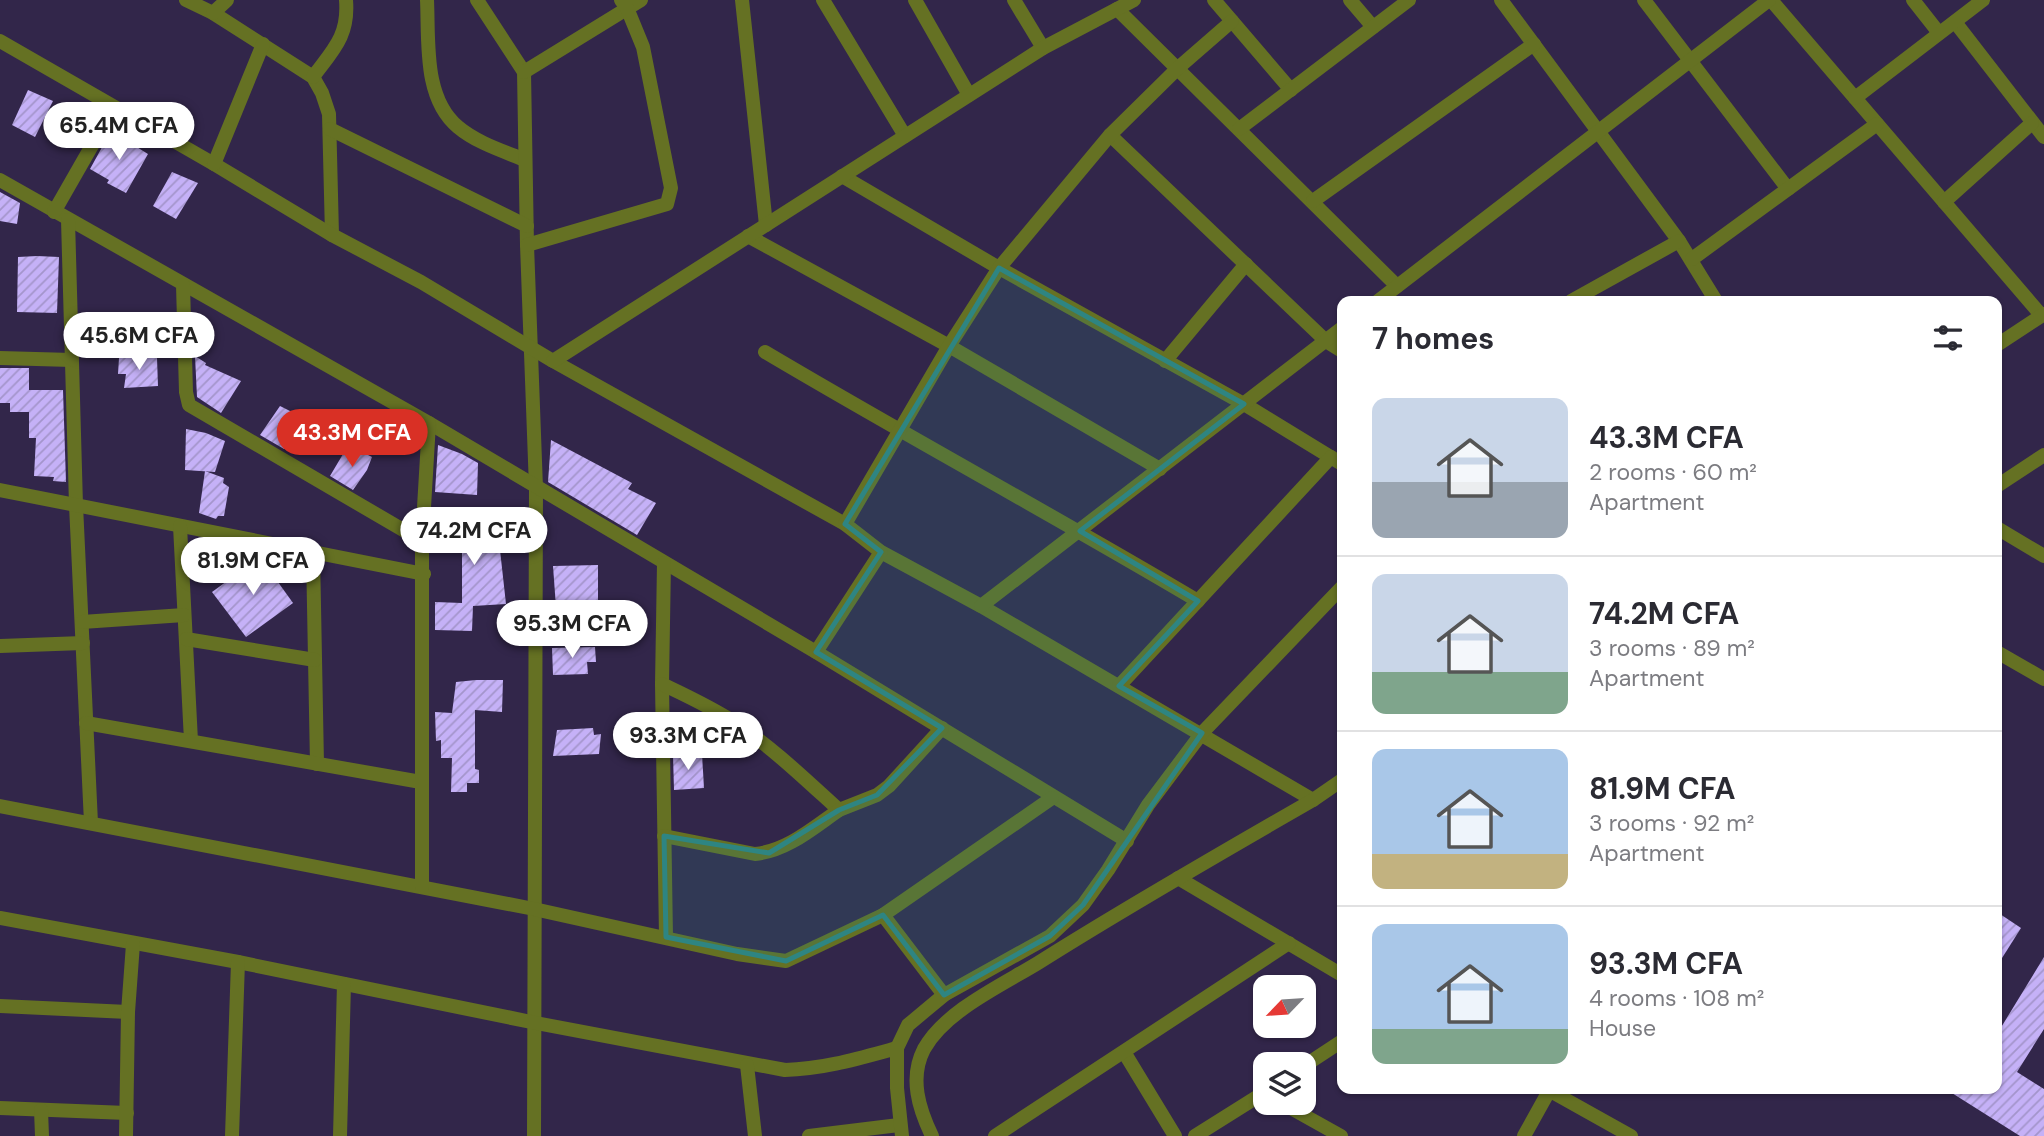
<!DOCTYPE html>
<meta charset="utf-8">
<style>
:root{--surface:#fff;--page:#f2f2f3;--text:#2b2b33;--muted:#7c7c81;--line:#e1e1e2;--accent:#d93025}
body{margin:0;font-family:"DM Sans",sans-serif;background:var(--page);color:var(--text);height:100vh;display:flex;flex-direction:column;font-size:26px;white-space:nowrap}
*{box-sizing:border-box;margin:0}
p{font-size:23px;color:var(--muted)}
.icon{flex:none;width:38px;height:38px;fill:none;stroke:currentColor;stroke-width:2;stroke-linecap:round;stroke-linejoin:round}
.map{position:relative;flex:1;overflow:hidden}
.drawer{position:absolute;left:1337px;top:296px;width:665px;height:798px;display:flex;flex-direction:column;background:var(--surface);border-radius:14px;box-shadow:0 2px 5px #0004}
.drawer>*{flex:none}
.needle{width:46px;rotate:245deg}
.buttons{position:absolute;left:1253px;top:975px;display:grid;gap:14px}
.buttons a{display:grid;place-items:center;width:63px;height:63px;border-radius:14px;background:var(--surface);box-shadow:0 2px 5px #0004;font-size:35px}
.price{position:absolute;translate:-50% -60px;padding:0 16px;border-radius:24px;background:#fff;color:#222;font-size:23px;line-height:46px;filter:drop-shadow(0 2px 4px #0008)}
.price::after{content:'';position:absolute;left:50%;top:42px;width:21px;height:16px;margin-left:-10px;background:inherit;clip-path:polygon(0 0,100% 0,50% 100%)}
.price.selected{background:var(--accent);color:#fff}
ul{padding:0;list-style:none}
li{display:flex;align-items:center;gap:21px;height:175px;padding:0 35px}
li+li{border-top:2px solid var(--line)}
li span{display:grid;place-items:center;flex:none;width:196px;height:140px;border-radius:14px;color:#555}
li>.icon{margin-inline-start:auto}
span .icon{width:84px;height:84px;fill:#fffc;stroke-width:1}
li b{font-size:30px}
h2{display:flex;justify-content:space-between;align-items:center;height:84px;padding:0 35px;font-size:30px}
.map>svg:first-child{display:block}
.building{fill:url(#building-hatch)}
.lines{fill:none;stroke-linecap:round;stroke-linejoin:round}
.minor{stroke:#657123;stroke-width:14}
.marked{fill:#2e8582;fill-opacity:0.2;stroke:#2e8582;stroke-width:5;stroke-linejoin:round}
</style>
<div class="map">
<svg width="2044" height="1136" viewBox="0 0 2044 1136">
<defs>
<pattern id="building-hatch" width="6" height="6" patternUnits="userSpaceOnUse" patternTransform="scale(1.75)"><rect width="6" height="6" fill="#c5b1f7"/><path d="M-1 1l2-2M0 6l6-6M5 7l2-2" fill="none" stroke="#a495cb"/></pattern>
</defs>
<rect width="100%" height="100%" fill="#32264a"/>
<g class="building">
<polygon points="28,90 53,101 35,137 12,125"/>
<polygon points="111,131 148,154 126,193 107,183 109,180 90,169"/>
<polygon points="172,172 198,183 176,219 153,206"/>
<polygon points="0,192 20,203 17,224 0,221"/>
<polygon points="37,256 59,257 57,313 17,312 18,257"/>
<polygon points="195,356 206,363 205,365 241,381 221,413 197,397"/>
<polygon points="139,357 157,358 158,386 124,388 126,374 118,374 119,358"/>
<polygon points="0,368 29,368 29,390 63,390 66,482 53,481 54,477 34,476 36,438 29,438 29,412 10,412 10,403 0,403"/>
<polygon points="280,406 296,414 293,420 300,422 284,449 260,435"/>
<polygon points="186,429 206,433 225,441 215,472 185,470"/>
<polygon points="551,440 632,483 628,489 656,503 637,535 548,482"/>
<polygon points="438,445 462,454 478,463 477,495 435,492"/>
<polygon points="354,448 372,457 367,470 353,490 330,476 343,454 351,457"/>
<polygon points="205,471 224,478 223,483 229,487 224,516 218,516 216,519 199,513"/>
<polygon points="433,521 517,521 518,549 500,550 506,604 473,606 472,631 435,630 435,602 462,603 462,551 432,549"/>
<polygon points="260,557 293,603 246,637 212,592"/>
<polygon points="598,565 598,620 557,621 553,566"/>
<polygon points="595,647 596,662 587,662 588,674 553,675 552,648"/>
<polygon points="476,680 503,680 502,712 475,710 475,769 479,770 479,783 467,783 467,792 451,792 452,758 441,758 441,740 436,741 435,712 452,713 456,682"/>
<polygon points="593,728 594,735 601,734 599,754 553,756 557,730"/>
<polygon points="702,754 704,788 674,790 673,755"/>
<polygon points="1997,912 2021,928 1997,966"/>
<polygon points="2044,957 2044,1029 2017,1072 2044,1089 2044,1136 2020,1136 1944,1088 1997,1088 1997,1034"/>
</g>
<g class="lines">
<g class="minor">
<polyline points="186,0 213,13 313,77 322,93 329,114 332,235"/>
<path d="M427,0C429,41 423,98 458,127C477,143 503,151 525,160"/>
<polyline points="477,0 524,72 527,245 536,488 534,1136"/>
<polyline points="742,0 766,225"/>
<polyline points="823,0 905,136"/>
<polyline points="915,0 969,95"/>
<polyline points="1014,0 1043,48"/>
<polyline points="1214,0 1291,90"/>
<polyline points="1350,0 1373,27"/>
<polyline points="1501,0 1679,241 1716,301"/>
<polyline points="1644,0 1788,189"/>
<polyline points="1771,0 2041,315"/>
<polyline points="1913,0 1939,33"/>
<polyline points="1117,9 1397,286"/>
<polyline points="213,13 227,0"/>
<polyline points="1955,22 2044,137"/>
<polyline points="0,41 214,164 332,235 421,282 553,361 845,524 881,552 981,606 1313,800"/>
<polyline points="524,72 641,0"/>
<path d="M313,77C333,50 349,36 346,0"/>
<polyline points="1855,98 1983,0"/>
<polyline points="330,129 527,226"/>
<polyline points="1239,129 1409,0"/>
<polyline points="1110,135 1326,341 1342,351"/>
<polyline points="214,164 263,44"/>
<polyline points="842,176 999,268 1244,404 1342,464"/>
<polyline points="0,180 429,423 816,652 1127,841"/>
<polyline points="1313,201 1534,44"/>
<polyline points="1944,202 2032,123"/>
<polyline points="54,212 114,107"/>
<polyline points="68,220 76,505 91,823"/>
<polyline points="748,236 949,346 1160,469"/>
<polyline points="527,245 667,204 671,188 643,47 627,8 621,0"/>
<polyline points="1692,259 1877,124"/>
<polyline points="183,285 186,392 189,405 422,541"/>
<polyline points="1378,301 1769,0"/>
<polyline points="1571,301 1679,241"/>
<polyline points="1997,345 2044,314"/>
<path d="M765,352C908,437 1055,516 1198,601"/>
<polyline points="0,358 72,360"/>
<polyline points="553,361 1043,48 1134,0"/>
<polyline points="1165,361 1246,264"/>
<polyline points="1997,486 2044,455"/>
<polyline points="0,490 424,574"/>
<polyline points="845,524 949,346 999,268 1110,135 1178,68 1232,21"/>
<polyline points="180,526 191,741"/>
<polyline points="1997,528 2044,556"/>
<polyline points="313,553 317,764"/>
<polyline points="664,563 662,684 666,937"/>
<polyline points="981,606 1342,328"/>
<polyline points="82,622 184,615"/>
<polyline points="186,639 315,660"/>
<polyline points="0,646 83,643"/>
<polyline points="816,652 881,552"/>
<polyline points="1997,652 2044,679"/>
<path d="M662,684C687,696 711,707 734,722C772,747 806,780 839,810L877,795L889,786L942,728"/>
<polyline points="1119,686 1331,457"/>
<polyline points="86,723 421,782"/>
<polyline points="0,806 534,909 737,954 786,961 883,915 944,995"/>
<path d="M664,836L755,854C787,851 813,828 839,810"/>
<polyline points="1178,878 1342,975"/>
<polyline points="422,887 422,541 429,423"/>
<polyline points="883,915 1052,798"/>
<path d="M0,918L238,962L536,1023L785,1070C824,1069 860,1058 897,1048"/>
<polyline points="0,1006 128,1012"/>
<polyline points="1124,1052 1175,1136"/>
<polyline points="747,1065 755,1136"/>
<polyline points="1304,1066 1342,1041"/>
<polyline points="1545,1088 1631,1136"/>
<polyline points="1280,1102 1341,1136"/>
<polyline points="0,1108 127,1113"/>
<polyline points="41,1110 42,1136"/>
<polyline points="126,1136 128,1012 133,944"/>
<polyline points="232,1136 238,962"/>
<polyline points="340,1136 344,984"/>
<polyline points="809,1136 899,1125"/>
<polyline points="902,1136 897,1088 897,1048 908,1025 944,995 1050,936 1083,905 1108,870 1148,805 1202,733 1342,587"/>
<path d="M932,1136C919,1109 909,1078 924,1049C945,1011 1002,985 1038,963C1128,906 1221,853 1313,800L1342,780"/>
<polyline points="995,1136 1289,943"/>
<polyline points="1195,1136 1265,1092"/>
<polyline points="1524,1136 1549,1091"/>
</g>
</g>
<path class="marked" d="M999,268L1244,404L1080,531L1198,601L1119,686L1202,733L1083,905L1050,936L944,995L883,915L786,961L666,937L664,836L769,853L839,810L877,795L942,728L816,652L881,552L845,524Z"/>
</svg>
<div class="buttons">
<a><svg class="needle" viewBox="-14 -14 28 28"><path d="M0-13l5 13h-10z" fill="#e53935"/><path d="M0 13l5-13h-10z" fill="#7c7c81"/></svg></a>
<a><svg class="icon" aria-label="layers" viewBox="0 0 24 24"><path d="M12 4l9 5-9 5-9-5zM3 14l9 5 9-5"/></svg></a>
</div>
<b class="price" style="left:119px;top:162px">65.4M CFA</b>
<b class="price" style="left:139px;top:372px">45.6M CFA</b>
<b class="price selected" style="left:352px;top:469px">43.3M CFA</b>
<b class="price" style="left:474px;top:567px">74.2M CFA</b>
<b class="price" style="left:253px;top:597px">81.9M CFA</b>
<b class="price" style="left:572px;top:660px">95.3M CFA</b>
<b class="price" style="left:688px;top:772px">93.3M CFA</b>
<section class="drawer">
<h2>7 homes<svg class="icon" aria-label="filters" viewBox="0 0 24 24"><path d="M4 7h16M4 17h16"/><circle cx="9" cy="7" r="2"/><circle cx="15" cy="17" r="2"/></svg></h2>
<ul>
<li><span style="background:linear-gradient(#c9d6e8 60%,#9aa5b1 0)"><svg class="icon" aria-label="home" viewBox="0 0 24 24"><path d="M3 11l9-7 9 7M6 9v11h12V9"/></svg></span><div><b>43.3M CFA</b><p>2 rooms · 60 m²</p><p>Apartment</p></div></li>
<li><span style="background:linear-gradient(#c9d6e8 70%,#7fa58c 0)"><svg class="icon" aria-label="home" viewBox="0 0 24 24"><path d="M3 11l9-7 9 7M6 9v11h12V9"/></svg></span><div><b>74.2M CFA</b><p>3 rooms · 89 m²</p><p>Apartment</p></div></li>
<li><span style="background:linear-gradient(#a9c7e8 75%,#c2b280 0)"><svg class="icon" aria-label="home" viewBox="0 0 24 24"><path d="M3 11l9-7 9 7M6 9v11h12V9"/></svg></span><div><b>81.9M CFA</b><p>3 rooms · 92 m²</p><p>Apartment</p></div></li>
<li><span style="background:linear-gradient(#a9c7e8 75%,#7fa58c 0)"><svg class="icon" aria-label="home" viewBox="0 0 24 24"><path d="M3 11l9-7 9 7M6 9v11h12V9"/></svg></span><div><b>93.3M CFA</b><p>4 rooms · 108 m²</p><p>House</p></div></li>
</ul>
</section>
</div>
